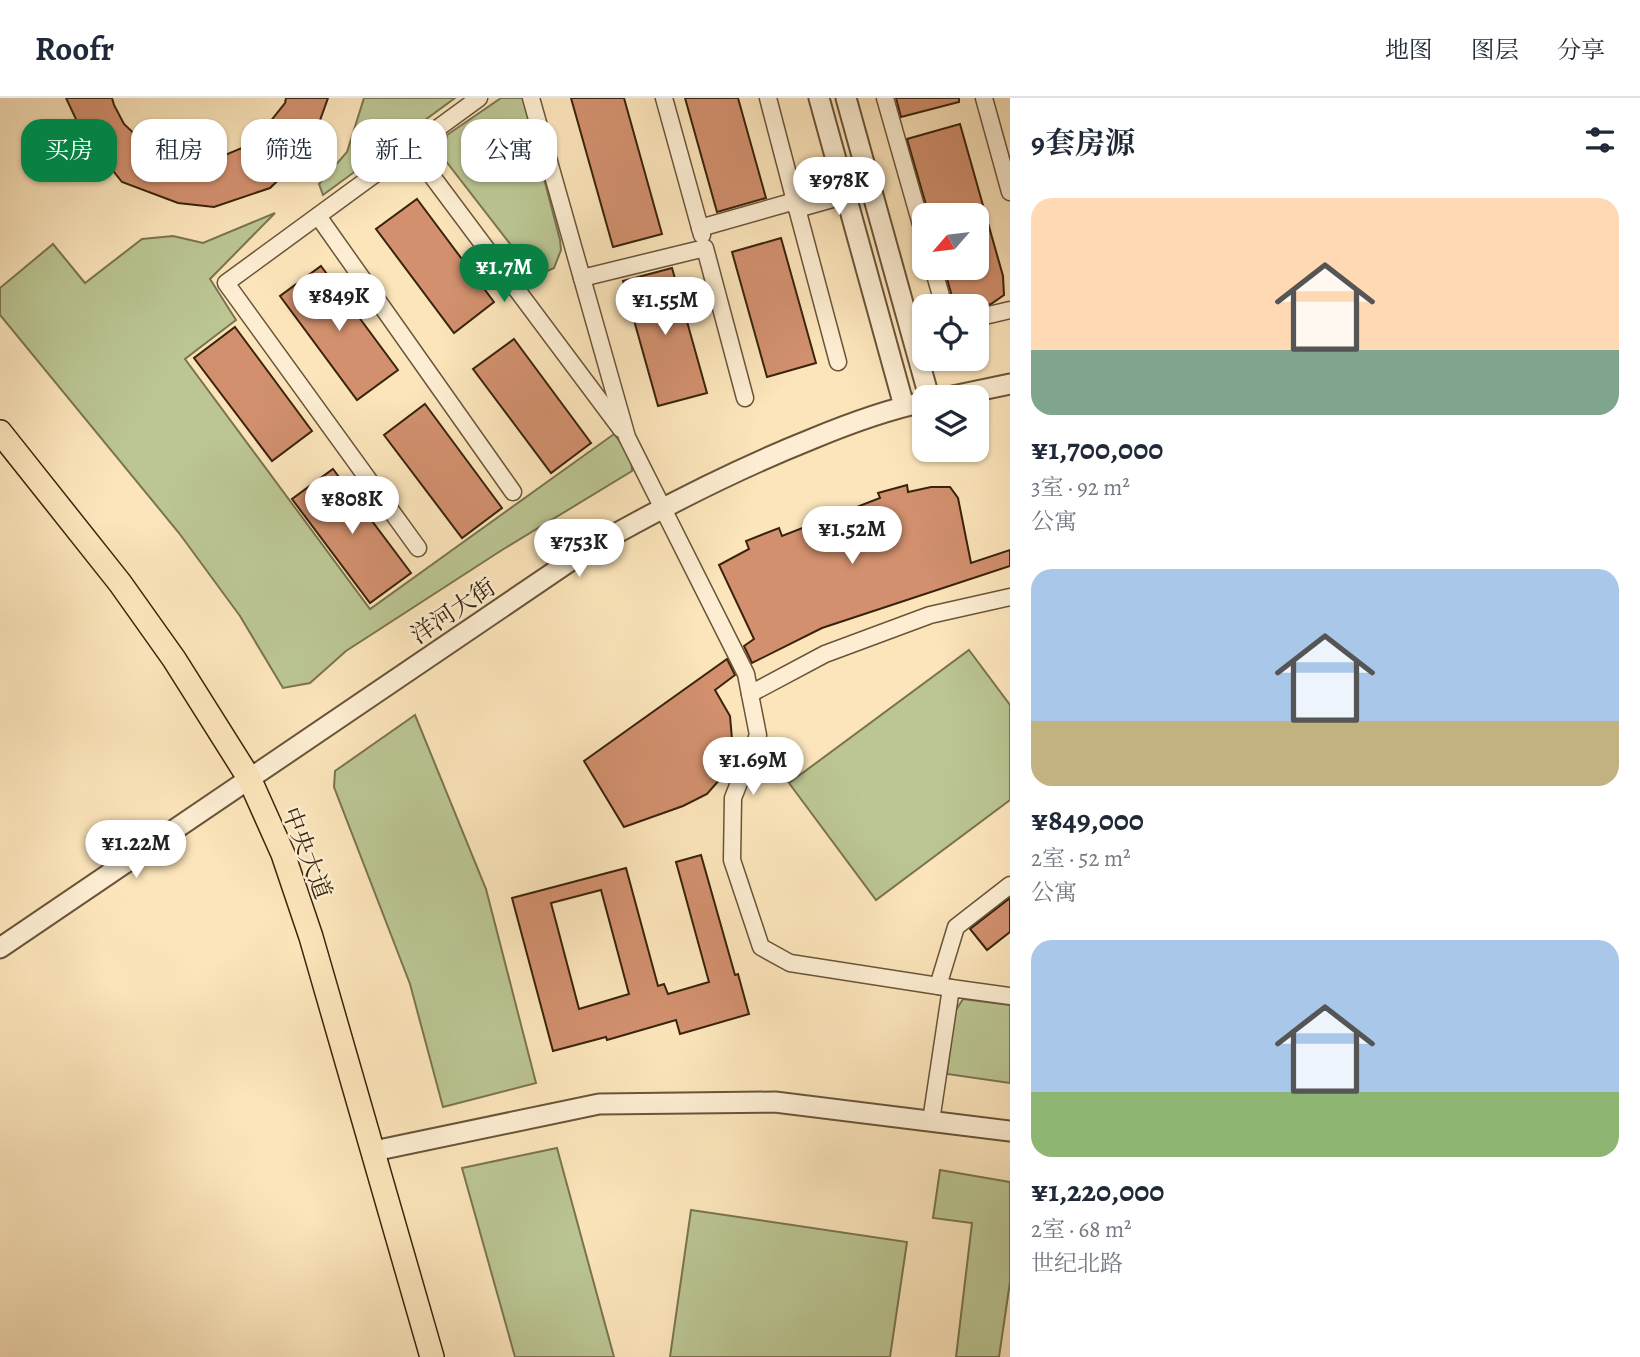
<!DOCTYPE html>
<html lang="zh">
<meta charset="utf-8">
<style>
:root{--surface:#fff;--page:#f6f6f7;--text:#1f2937;--muted:#747a83;--line:#e0e1e3;--accent:#0b8043}
body{margin:0;font-family:Alegreya,"Noto Serif SC",serif;background:var(--page);color:var(--text);height:100vh;display:flex;flex-direction:column;font-size:26px;white-space:nowrap}
*{box-sizing:border-box;margin:0}
p{font-size:23px;color:var(--muted)}
.icon{flex:none;width:38px;height:38px;fill:none;stroke:currentColor;stroke-width:2;stroke-linecap:round;stroke-linejoin:round}
.map{position:relative;flex:1;overflow:hidden}
.side{display:flex;flex-direction:column;background:var(--surface);width:630px}
.side>*{flex:none}
.guide{position:absolute;left:21px;top:21px;width:665px;height:63px;display:flex;gap:14px}
.needle{width:46px;rotate:242deg}
.fabs{position:absolute;left:912px;top:105px;display:grid;gap:14px}
.fabs a{display:grid;place-items:center;width:77px;height:77px;border-radius:14px;background:var(--surface);box-shadow:0 2px 5px #0004;font-size:35px}
.price{position:absolute;translate:-50% -60px;padding:0 16px;border-radius:24px;background:#fff;color:#222;font-size:23px;line-height:46px;filter:drop-shadow(0 2px 4px #0008)}
.price::after{content:'';position:absolute;left:50%;top:42px;width:21px;height:16px;margin-left:-10px;background:inherit;clip-path:polygon(0 0,100% 0,50% 100%)}
.price.active{background:var(--accent);color:#fff}
ul{padding:0;list-style:none}
li{display:grid;align-content:center;gap:14px;height:371px;padding:0 21px}
li span{display:grid;place-items:center;height:217px;border-radius:21px;color:#555}
li>.icon{margin-inline-start:auto}
span .icon{width:126px;height:126px;fill:#fffc;stroke-width:1}
li b{font-size:30px}
h2{display:flex;justify-content:space-between;align-items:center;height:84px;padding:0 21px;font-size:30px}
.tag{padding:0 24px;border-radius:21px;background:var(--surface);box-shadow:0 2px 5px #0004;font-size:24px;line-height:63px}
.tag.active{background:var(--accent);color:#fff}
header{display:flex;align-items:center;gap:42px;box-sizing:border-box;height:98px;padding:0 35px;background:var(--surface);border-bottom:2px solid var(--line)}
header strong{font-size:33px}
nav{display:flex;gap:38px;margin-inline-start:auto;font-size:24px}
main{display:flex;flex:1;min-height:0}
.map>svg:first-child{display:block}
.green{fill:#bbc693;stroke:#7a7450;stroke-width:2}
.building{fill:#d2906e;stroke:#39230c;stroke-width:2;fill-rule:evenodd}
.lines{fill:none;stroke-linecap:round;stroke-linejoin:round}
.minor-casing{stroke:#6a5438;stroke-width:19}
.tertiary-casing{stroke:#6a5438;stroke-width:23}
.primary-casing{stroke:#39230c;stroke-width:26}
.minor{stroke:#fdeed3;stroke-width:16}
.tertiary{stroke:#fdeed3;stroke-width:19}
.primary{stroke:#fce5bb;stroke-width:23}
.labels{text-anchor:middle;stroke-width:5;stroke-linejoin:round;paint-order:stroke}
.street-label{font-size:24px;fill:#39230c;stroke:#fdeed3}
</style>
<header>
<strong>Roofr</strong>
<nav><a>地图</a><a>图层</a><a>分享</a></nav>
</header>
<main>
<div class="map">
<svg width="1010" height="1259" viewBox="0 0 1010 1259">
<rect width="100%" height="100%" fill="#fce5bb"/>
<filter id="stains"><feTurbulence type="fractalNoise" baseFrequency=".00286" numOctaves="4"/><feColorMatrix values="0 0 0 0 .2 0 0 0 0 .09 0 0 0 0 .02 0 0 0 .5 -.17"/></filter>
<radialGradient id="worn" r=".72"><stop offset=".6" stop-color="#630" stop-opacity="0"/><stop offset="1" stop-color="#630" stop-opacity=".3"/></radialGradient>
<g class="green">
<polygon points="364,0 455,0 323,97 319,86 347,54"/>
<polygon points="501,0 523,0 560,142 561,152 554,170 541,176 528,169 442,58 447,37"/>
<polygon points="275,115 210,181 236,222 185,261 370,511 614,336 631,358 632,373 502,452 346,553 310,585 283,590 240,518 179,435 0,217 0,190 53,146 85,185 142,141 173,138 203,145"/>
<polygon points="969,552 1010,607 1010,702 876,802 789,685"/>
<polygon points="415,617 486,791 536,985 443,1009 410,886 334,689 335,673"/>
<polygon points="963,901 1010,907 1010,985 947,976 954,915"/>
<polygon points="557,1050 614,1259 515,1259 462,1070"/>
<polygon points="940,1072 1010,1084 1010,1184 999,1259 956,1259 972,1125 933,1120"/>
<polygon points="691,1112 907,1144 890,1259 670,1259"/>
</g>
<g class="building">
<polygon points="66,0 112,0 114,7 124,26 147,48 172,59 211,63 242,50 265,30 285,5 286,0 328,0 309,53 270,90 214,109 178,105 122,84 82,34"/>
<polygon points="571,0 624,0 662,136 613,149"/>
<polygon points="685,0 738,0 766,100 717,114"/>
<polygon points="896,0 959,0 959,4 901,19"/>
<polygon points="960,26 1003,178 1004,197 991,206 976,209 963,208 953,202 944,170 976,170 976,117 929,117 907,41"/>
<polygon points="417,101 494,204 454,235 376,131"/>
<polygon points="781,140 816,265 767,279 732,154"/>
<polygon points="321,168 398,272 357,302 280,198"/>
<polygon points="672,170 707,295 658,308 623,183"/>
<polygon points="235,229 312,333 272,363 194,260"/>
<polygon points="514,241 591,345 551,375 473,271"/>
<polygon points="425,306 502,410 462,440 384,337"/>
<polygon points="333,371 411,475 370,505 292,401"/>
<polygon points="907,387 908,394 931,389 950,389 958,400 971,465 1010,452 1010,468 822,530 752,565 744,548 754,541 719,467 749,451 746,443 779,430 782,438 880,400 878,395"/>
<polygon points="727,561 735,577 715,592 730,618 733,653 721,680 707,696 683,708 624,729 584,663"/>
<path d="M701,757L735,877L738,876L749,916L680,936L676,922L607,942L606,939L553,953L512,800L626,770L658,888L664,886L668,896L709,884L676,764ZM601,792L629,896L579,911L551,805Z"/>
<polygon points="1010,800 1010,834 987,852 970,831"/>
</g>
<g class="lines">
<defs>
<g id="minor">
<polyline points="531,0 627,339 746,576 758,637 733,700 732,762 761,849 790,865 951,890"/>
<polyline points="664,0 702,137"/>
<polyline points="768,0 795,103"/>
<polyline points="885,0 924,137"/>
<polyline points="984,0 1010,94"/>
<polyline points="411,50 621,331"/>
<polyline points="797,111 871,90"/>
<polyline points="318,118 513,394"/>
<polyline points="700,130 795,103 838,264"/>
<polyline points="933,170 944,208"/>
<polyline points="582,180 705,150 745,300"/>
<polyline points="976,220 1010,212"/>
<polyline points="418,450 226,185 479,0"/>
<polyline points="750,596 825,556 930,517 1010,499"/>
<polyline points="938,888 956,829 1010,787"/>
<polyline points="931,1023 951,890 1010,898"/>
</g>
<g id="tertiary">
<polyline points="819,0 904,308"/>
<polyline points="846,0 929,299"/>
<polyline points="948,299 1010,286"/>
<path d="M0,850L585,453C660,410 732,373 812,341C848,326 886,312 924,304"/>
<polyline points="374,1053 599,1006 775,1004 1010,1033"/>
</g>
<polyline id="primary" points="0,334 120,485 174,561 249,680 283,756 311,839 432,1259"/>
</defs>
<use href="#minor" class="minor-casing"/>
<use href="#tertiary" class="tertiary-casing"/>
<use href="#primary" class="primary-casing"/>
<use href="#minor" class="minor"/>
<use href="#tertiary" class="tertiary"/>
<use href="#primary" class="primary"/>
</g>
<g class="labels">
<g class="street-label">
<text transform="translate(453 513) rotate(-34)" y="8">洋河大街</text>
<text transform="translate(307 755) rotate(69)" y="8">中央大道</text>
</g>
</g>
<rect width="100%" height="100%" filter="url(#stains)"/>
<rect width="100%" height="100%" fill="url(#worn)"/>
</svg>
<div class="fabs">
<a><svg class="needle" viewBox="-14 -14 28 28"><path d="M0-13l5 13h-10z" fill="#e53935"/><path d="M0 13l5-13h-10z" fill="#747a83"/></svg></a>
<a><svg class="icon" aria-label="locate" viewBox="0 0 24 24"><circle cx="12" cy="12" r="6"/><path d="M12 2v4M12 18v4M2 12h4M18 12h4"/></svg></a>
<a><svg class="icon" aria-label="layers" viewBox="0 0 24 24"><path d="M12 4l9 5-9 5-9-5zM3 14l9 5 9-5"/></svg></a>
</div>
<b class="price" style="left:839px;top:119px">¥978K</b>
<b class="price active" style="left:504px;top:206px">¥1.7M</b>
<b class="price" style="left:339px;top:235px">¥849K</b>
<b class="price" style="left:665px;top:239px">¥1.55M</b>
<b class="price" style="left:352px;top:438px">¥808K</b>
<b class="price" style="left:852px;top:468px">¥1.52M</b>
<b class="price" style="left:579px;top:481px">¥753K</b>
<b class="price" style="left:753px;top:699px">¥1.69M</b>
<b class="price" style="left:136px;top:782px">¥1.22M</b>
<div class="guide">
<a class="tag active">买房</a>
<a class="tag">租房</a>
<a class="tag">筛选</a>
<a class="tag">新上</a>
<a class="tag">公寓</a>
</div>
</div>
<section class="side">
<h2>9套房源<svg class="icon" aria-label="filters" viewBox="0 0 24 24"><path d="M4 7h16M4 17h16"/><circle cx="9" cy="7" r="2"/><circle cx="15" cy="17" r="2"/></svg></h2>
<ul>
<li><span style="background:linear-gradient(#ffd9b3 70%,#7fa58c 0)"><svg class="icon" aria-label="home" viewBox="0 0 24 24"><path d="M3 11l9-7 9 7M6 9v11h12V9"/></svg></span><div><b>¥1,700,000</b><p>3室 · 92 m²</p><p>公寓</p></div></li>
<li><span style="background:linear-gradient(#a9c7e8 70%,#c2b280 0)"><svg class="icon" aria-label="home" viewBox="0 0 24 24"><path d="M3 11l9-7 9 7M6 9v11h12V9"/></svg></span><div><b>¥849,000</b><p>2室 · 52 m²</p><p>公寓</p></div></li>
<li><span style="background:linear-gradient(#a9c7e8 70%,#8fb573 0)"><svg class="icon" aria-label="home" viewBox="0 0 24 24"><path d="M3 11l9-7 9 7M6 9v11h12V9"/></svg></span><div><b>¥1,220,000</b><p>2室 · 68 m²</p><p>世纪北路</p></div></li>
</ul>
</section>
</main>
